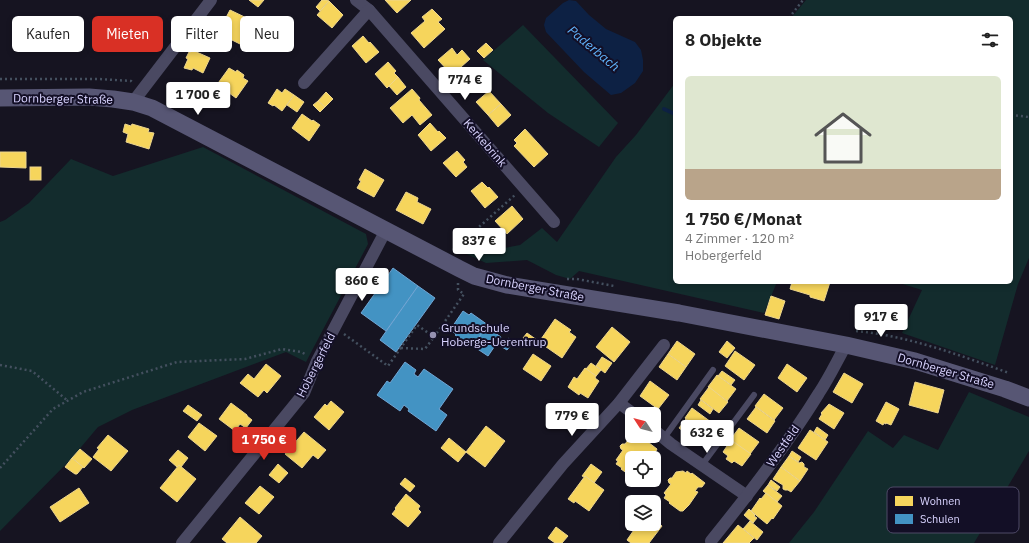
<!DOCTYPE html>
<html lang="de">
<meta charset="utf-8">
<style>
:root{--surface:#fff;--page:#f2f2f2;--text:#222;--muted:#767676;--line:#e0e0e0;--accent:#d93025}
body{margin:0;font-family:"IBM Plex Sans",sans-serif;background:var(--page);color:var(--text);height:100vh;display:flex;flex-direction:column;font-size:15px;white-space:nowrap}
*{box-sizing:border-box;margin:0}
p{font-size:13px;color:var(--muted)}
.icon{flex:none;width:22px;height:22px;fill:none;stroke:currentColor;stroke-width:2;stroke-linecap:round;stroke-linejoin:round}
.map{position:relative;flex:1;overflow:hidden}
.panel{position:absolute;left:673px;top:16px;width:340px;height:268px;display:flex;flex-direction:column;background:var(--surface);border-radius:6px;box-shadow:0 2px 6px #0003}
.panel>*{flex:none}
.hud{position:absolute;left:12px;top:16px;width:380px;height:36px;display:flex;gap:8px}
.needle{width:26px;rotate:306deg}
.tools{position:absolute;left:625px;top:407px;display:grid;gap:8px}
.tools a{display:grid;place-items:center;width:36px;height:36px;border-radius:6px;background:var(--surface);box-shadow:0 2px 6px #0003;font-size:20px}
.price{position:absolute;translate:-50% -34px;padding:0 9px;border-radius:4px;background:#fff;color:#222;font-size:13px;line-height:26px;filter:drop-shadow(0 1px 2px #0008)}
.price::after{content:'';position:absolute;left:50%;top:24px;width:12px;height:9px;margin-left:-6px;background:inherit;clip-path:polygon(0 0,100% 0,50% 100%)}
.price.active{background:var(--accent);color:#fff}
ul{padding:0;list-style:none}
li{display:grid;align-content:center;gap:8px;height:212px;padding:0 12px}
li+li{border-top:1px solid var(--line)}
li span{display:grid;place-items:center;height:124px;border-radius:6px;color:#555}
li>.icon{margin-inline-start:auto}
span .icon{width:72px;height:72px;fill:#fffc;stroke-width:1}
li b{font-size:17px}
h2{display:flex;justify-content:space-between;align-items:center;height:48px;padding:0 12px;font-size:17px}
.chip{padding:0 14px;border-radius:6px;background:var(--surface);box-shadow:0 2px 6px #0003;font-size:14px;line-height:36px}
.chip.active{background:var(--accent);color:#fff}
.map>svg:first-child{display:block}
.green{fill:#132c2d}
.water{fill:#0d2144}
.homes{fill:#f6d55c;stroke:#edd58d}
.schools{fill:#4393c3;stroke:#70a6d5}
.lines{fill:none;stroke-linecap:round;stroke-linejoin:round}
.stream{stroke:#0d2144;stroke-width:4}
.path{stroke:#44505f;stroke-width:2.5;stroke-dasharray:2 3;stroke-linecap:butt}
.lane{stroke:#4a4962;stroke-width:6}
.street{stroke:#4a4962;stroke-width:12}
.secondary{stroke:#575674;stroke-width:17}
.poi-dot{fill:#9591b1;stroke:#130f26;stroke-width:1.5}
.labels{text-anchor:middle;stroke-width:4;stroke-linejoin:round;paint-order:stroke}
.street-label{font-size:12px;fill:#d9d4ff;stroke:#130f26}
.poi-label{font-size:12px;fill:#d9d4ff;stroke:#130f26;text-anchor:start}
.water-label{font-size:13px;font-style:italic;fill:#62b6ff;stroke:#130f26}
.key{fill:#130f26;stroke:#4e4a67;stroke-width:1}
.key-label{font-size:11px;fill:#d9d4ff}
</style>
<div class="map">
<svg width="1029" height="543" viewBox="0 0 1029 543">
<rect width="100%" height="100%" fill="#161421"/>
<g class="green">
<polygon points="806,0 1029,0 1029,258 1018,284 995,365 902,333 922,290 896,282 1011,282 1011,18 791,18"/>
<polygon points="523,25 618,123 599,147 548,113 483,60"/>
<polygon points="675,83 675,282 777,282 764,313 579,271 570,279 556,275 527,260 486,263 456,249 462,245 488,251 520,245 542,228 557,242 616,157 636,135"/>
<polygon points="203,147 366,234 368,244 306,362 286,352 132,410 98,427 71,459 0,531 0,222 5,220 29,203 71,159 113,176"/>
<polygon points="969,392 1029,417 1029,451 974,543 789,543 814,512 868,431 893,448 904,435 938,450"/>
</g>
<polygon class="water" points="569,0 576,1 589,15 606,29 635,42 641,50 643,60 643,71 635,83 621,93 611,95 584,72 546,32 544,25 546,18 563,3"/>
<g class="homes">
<polygon points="249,0 264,0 258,7"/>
<polygon points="322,0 327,0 329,1 320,11 316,7"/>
<polygon points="385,0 411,0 397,13"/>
<polygon points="329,1 343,15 332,28 317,15"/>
<polygon points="432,9 442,19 438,22 445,29 424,48 411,33 425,21 422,17"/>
<polygon points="230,10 255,22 244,46 218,33"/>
<polygon points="203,33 218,39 214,49 199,42"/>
<polygon points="363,36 369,43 370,42 379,52 366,63 352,46"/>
<polygon points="486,43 493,50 484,58 477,51"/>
<polygon points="452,48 457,55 462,50 470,59 452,75 438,60"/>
<polygon points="192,50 210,58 203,73 193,68 192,70 184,68 188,59 186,58 189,52 191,52"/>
<polygon points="388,62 396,71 394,73 398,77 387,88 375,74"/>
<polygon points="229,68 236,72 237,70 244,75 243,78 248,81 236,98 225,90 223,92 216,86"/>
<polygon points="398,77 406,87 397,95 389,86"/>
<polygon points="277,89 282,93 285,89 294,95 282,111 274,105 273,106 268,103"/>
<polygon points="412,89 420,98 419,100 432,115 420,125 412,115 403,123 390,108"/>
<polygon points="489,91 501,104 488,115 476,102"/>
<polygon points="326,92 333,99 325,107 318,101"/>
<polygon points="294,95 304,102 297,112 287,105"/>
<polygon points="318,101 325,107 320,112 313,105"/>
<polygon points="501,104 511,115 498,127 488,115"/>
<polygon points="302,114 312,121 313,120 320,125 309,141 292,128"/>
<polygon points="430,123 438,132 439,131 446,138 431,151 418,135"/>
<polygon points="125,124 131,126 132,124 149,129 148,132 154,133 149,149 126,142 128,134 123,132"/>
<polygon points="525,129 548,154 534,167 514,146 517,143 514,140"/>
<polygon points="457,151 465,160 463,162 467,167 456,177 443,163"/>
<polygon points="0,152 26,152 26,168 0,167"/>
<rect x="30" y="167" width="11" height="13"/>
<polygon points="365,169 384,180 374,197 357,188 361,181 359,180"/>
<polygon points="482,182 488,188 489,187 498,197 485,208 471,191"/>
<polygon points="406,192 418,198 417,202 431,209 423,224 396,210"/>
<polygon points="512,206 523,219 507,234 495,221"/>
<polygon points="792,282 830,282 824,301 810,297 810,295 790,289"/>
<polygon points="771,296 785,301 779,319 765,315"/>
<polygon points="555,319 571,330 569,332 576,337 562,358 539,342"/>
<polygon points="612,327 630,342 614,362 596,347"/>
<polygon points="527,333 537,340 534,346 523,338"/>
<polygon points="677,341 695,354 686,367 668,354"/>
<polygon points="727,341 735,348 727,358 719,352"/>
<polygon points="735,351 755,365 744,380 725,366"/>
<polygon points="533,354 551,366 541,381 523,369"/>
<polygon points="668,354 686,367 677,380 659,367"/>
<polygon points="602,357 612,363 605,373 596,366"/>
<polygon points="591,363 601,370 596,376 586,369"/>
<polygon points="266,364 281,376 267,393 264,390 258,397 240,383 248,374 254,379"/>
<polygon points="787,364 807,378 797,392 778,378"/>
<polygon points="585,368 596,376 595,378 599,381 588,398 580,393 579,395 568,387 574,377 577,379"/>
<polygon points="722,371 735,380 731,385 718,376"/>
<polygon points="844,373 863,384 852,403 833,392"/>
<polygon points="717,375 736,389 727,401 708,387"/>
<polygon points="650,381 669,395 658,409 640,396"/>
<polygon points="915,382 944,390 938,413 909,405"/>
<polygon points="709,387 728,402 719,413 700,399"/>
<polygon points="764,394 783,408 774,420 755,406"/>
<polygon points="701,400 713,409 710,414 698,405"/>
<polygon points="331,401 344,412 329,430 314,417 325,404 327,406"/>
<polygon points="886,402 899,409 891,425 886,423 886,424 884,423 883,425 876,421"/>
<polygon points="231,403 247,415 247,416 252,420 246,428 240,424 235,431 219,419"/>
<polygon points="829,404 844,413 834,429 819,419 822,414 821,413"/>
<polygon points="188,405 202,415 197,421 183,411"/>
<polygon points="756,407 775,421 767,433 747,419"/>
<polygon points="692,408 711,422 704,432 685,418"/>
<polygon points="686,419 705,432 698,442 679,428"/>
<polygon points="199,423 217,436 205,451 188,437"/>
<polygon points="486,426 505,441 485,467 466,452"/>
<polygon points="817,427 828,435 825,440 814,432"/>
<polygon points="739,428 759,442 750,454 730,440"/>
<polygon points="810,430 828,442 816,460 798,448"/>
<polygon points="304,432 326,450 318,459 313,455 302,468 285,454"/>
<polygon points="108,435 128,451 111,471 93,457 99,449 97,448"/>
<polygon points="635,437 638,439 639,438 643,441 644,439 657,449 655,453 650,453 647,457 648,458 632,458 632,477 621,469 622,468 616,464 618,461 616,460 623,450 621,449 620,446 622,444 625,444 629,439"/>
<polygon points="449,438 466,452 458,462 441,448"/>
<polygon points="731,440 751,454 742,466 734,461 732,463 726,459 728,456 723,452"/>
<polygon points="80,449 92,459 84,468 72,458"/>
<polygon points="178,450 188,458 181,467 179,465 177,467 169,460"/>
<polygon points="792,451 801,457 798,462 789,456"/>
<polygon points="789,456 799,463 802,462 804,464 804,467 808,469 800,481 781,467"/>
<polygon points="72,458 83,467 77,474 75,474 65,467"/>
<polygon points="278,464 288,473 279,483 269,475"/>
<polygon points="591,464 602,472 594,483 585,476 584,477 582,476"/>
<polygon points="179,465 196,479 177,502 160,488"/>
<polygon points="781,467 800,481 791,492 788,490 785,490 783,489 783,485 773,479"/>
<polygon points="683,471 686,473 687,471 691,474 692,473 705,483 702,487 698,487 695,491 698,492 689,505 683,511 680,511 669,503 670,502 664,498 666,495 664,493 671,484 669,483 668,480 670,478 672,478 676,472"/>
<polygon points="585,476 604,490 589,511 575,501 574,503 568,499"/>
<polygon points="405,478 415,486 410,492 400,484"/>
<polygon points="771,480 780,487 777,491 768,485"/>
<polygon points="768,485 782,496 777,502 763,491"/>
<polygon points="260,486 274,497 259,514 245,503"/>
<polygon points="79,488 89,503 60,522 50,507"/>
<polygon points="766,493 782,506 773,519 772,518 767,524 751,511 760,498 761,499"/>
<polygon points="406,494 420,506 418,509 421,512 408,527 392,514 396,509 395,508"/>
<polygon points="749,509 755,515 754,516 757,518 753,523 744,515"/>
<polygon points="240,517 262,536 256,543 227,543 222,539"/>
<polygon points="654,520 662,526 649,543 631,543 627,540 638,524 654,524"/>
<polygon points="750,521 763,532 757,540 743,529"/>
<polygon points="738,525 754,538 749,543 723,543"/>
<polygon points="556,527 568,536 562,543 555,543 548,538"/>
</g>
<g class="schools">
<polygon points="393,268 418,286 386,331 361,313"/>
<polygon points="418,286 435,298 396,352 380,340"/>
<polygon points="463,311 469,315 471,313 488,325 472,347 455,335 456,334 450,330"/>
<polygon points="486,327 501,337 488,356 473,346"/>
<polygon points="508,338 513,342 507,350 502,347"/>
<polygon points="405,362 416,370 414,374 418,377 424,369 453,389 439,409 447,415 436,431 408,411 409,409 404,405 400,411 377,395 387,381 390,383"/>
</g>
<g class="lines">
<polyline class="stream" points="664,109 675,114"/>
<g class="path">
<polyline points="789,18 803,0"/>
<polyline points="0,79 99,79 131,81 133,83"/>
<polyline points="1011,115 1029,117"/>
<polyline points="453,250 515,195"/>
<polyline points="567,279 577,279 614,286"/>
<path d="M856,331C909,336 959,355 1009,373"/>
<polyline points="344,334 388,366 417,325 434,337 464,294 458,290 458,283"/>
<polyline points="401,348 425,349 434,337"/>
<polyline points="0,365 32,371 68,401"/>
<polyline points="0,468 53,409 83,392 177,362 245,359 282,349 301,352 307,355"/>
</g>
<g class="lane">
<polyline points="664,438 713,370"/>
<polyline points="702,465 754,395"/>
</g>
<g class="street">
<polyline points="356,0 369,10 554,222"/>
<polyline points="304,83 369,10"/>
<polyline points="133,102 211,0"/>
<polyline points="619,403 634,414"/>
<polyline points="654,430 671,444 747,496"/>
<path d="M711,541C749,494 787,445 819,393C829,378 837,361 846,345"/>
<polyline points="182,543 304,393 317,361 386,230"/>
<polyline points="499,543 563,464 619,403 664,345"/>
</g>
<polyline class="secondary" points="0,98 89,97 113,99 133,102 152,108 460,269 474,276 507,285 679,313 846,345 915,361 1005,389 1029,398"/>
</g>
<circle class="poi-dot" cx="433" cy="335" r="4"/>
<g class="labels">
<g class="street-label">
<text transform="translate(63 99) rotate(1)" y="4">Dornberger Straße</text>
<text transform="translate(485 143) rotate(49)" y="4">Kerkebrink</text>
<text transform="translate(535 288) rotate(11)" y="4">Dornberger Straße</text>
<text transform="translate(316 365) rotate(-63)" y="4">Hobergerfeld</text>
<text transform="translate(946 371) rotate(16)" y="4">Dornberger Straße</text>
<text transform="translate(783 446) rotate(-55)" y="4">Westfeld</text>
</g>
<g class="poi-label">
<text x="441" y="332">Grundschule<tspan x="441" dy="14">Hoberge-Uerentrup</tspan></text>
</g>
<g class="water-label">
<text transform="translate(594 48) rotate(40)" y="5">Paderbach</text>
</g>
</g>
<rect x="887" y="487" width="132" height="46" rx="6" class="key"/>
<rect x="895" y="496" width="18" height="10" fill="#f6d55c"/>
<rect x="895" y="514" width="18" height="10" fill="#4393c3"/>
<g class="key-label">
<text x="920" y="505">Wohnen</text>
<text x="920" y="523">Schulen</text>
</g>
</svg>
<div class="tools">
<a><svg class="needle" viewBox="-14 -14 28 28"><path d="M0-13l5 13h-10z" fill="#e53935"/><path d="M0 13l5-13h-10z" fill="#767676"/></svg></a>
<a><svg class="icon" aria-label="locate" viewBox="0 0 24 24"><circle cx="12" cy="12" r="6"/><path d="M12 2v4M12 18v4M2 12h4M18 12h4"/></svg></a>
<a><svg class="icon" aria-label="layers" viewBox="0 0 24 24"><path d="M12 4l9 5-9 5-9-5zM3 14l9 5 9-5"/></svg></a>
</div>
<b class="price" style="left:465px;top:101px">774 €</b>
<b class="price" style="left:198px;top:116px">1 700 €</b>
<b class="price" style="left:479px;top:262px">837 €</b>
<b class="price" style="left:362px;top:302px">860 €</b>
<b class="price" style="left:881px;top:338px">917 €</b>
<b class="price" style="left:572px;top:437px">779 €</b>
<b class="price" style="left:707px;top:454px">632 €</b>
<b class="price active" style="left:264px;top:461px">1 750 €</b>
<div class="hud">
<a class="chip">Kaufen</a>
<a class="chip active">Mieten</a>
<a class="chip">Filter</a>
<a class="chip">Neu</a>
</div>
<section class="panel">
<h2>8 Objekte<svg class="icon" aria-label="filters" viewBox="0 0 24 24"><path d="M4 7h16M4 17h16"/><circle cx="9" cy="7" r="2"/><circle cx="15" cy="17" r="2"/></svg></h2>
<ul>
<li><span style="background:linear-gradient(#dfe7d0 75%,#b9a48a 0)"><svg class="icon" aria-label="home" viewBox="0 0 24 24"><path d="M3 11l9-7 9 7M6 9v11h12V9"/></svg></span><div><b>1 750 €/Monat</b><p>4 Zimmer · 120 m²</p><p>Hobergerfeld</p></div></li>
</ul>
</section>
</div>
